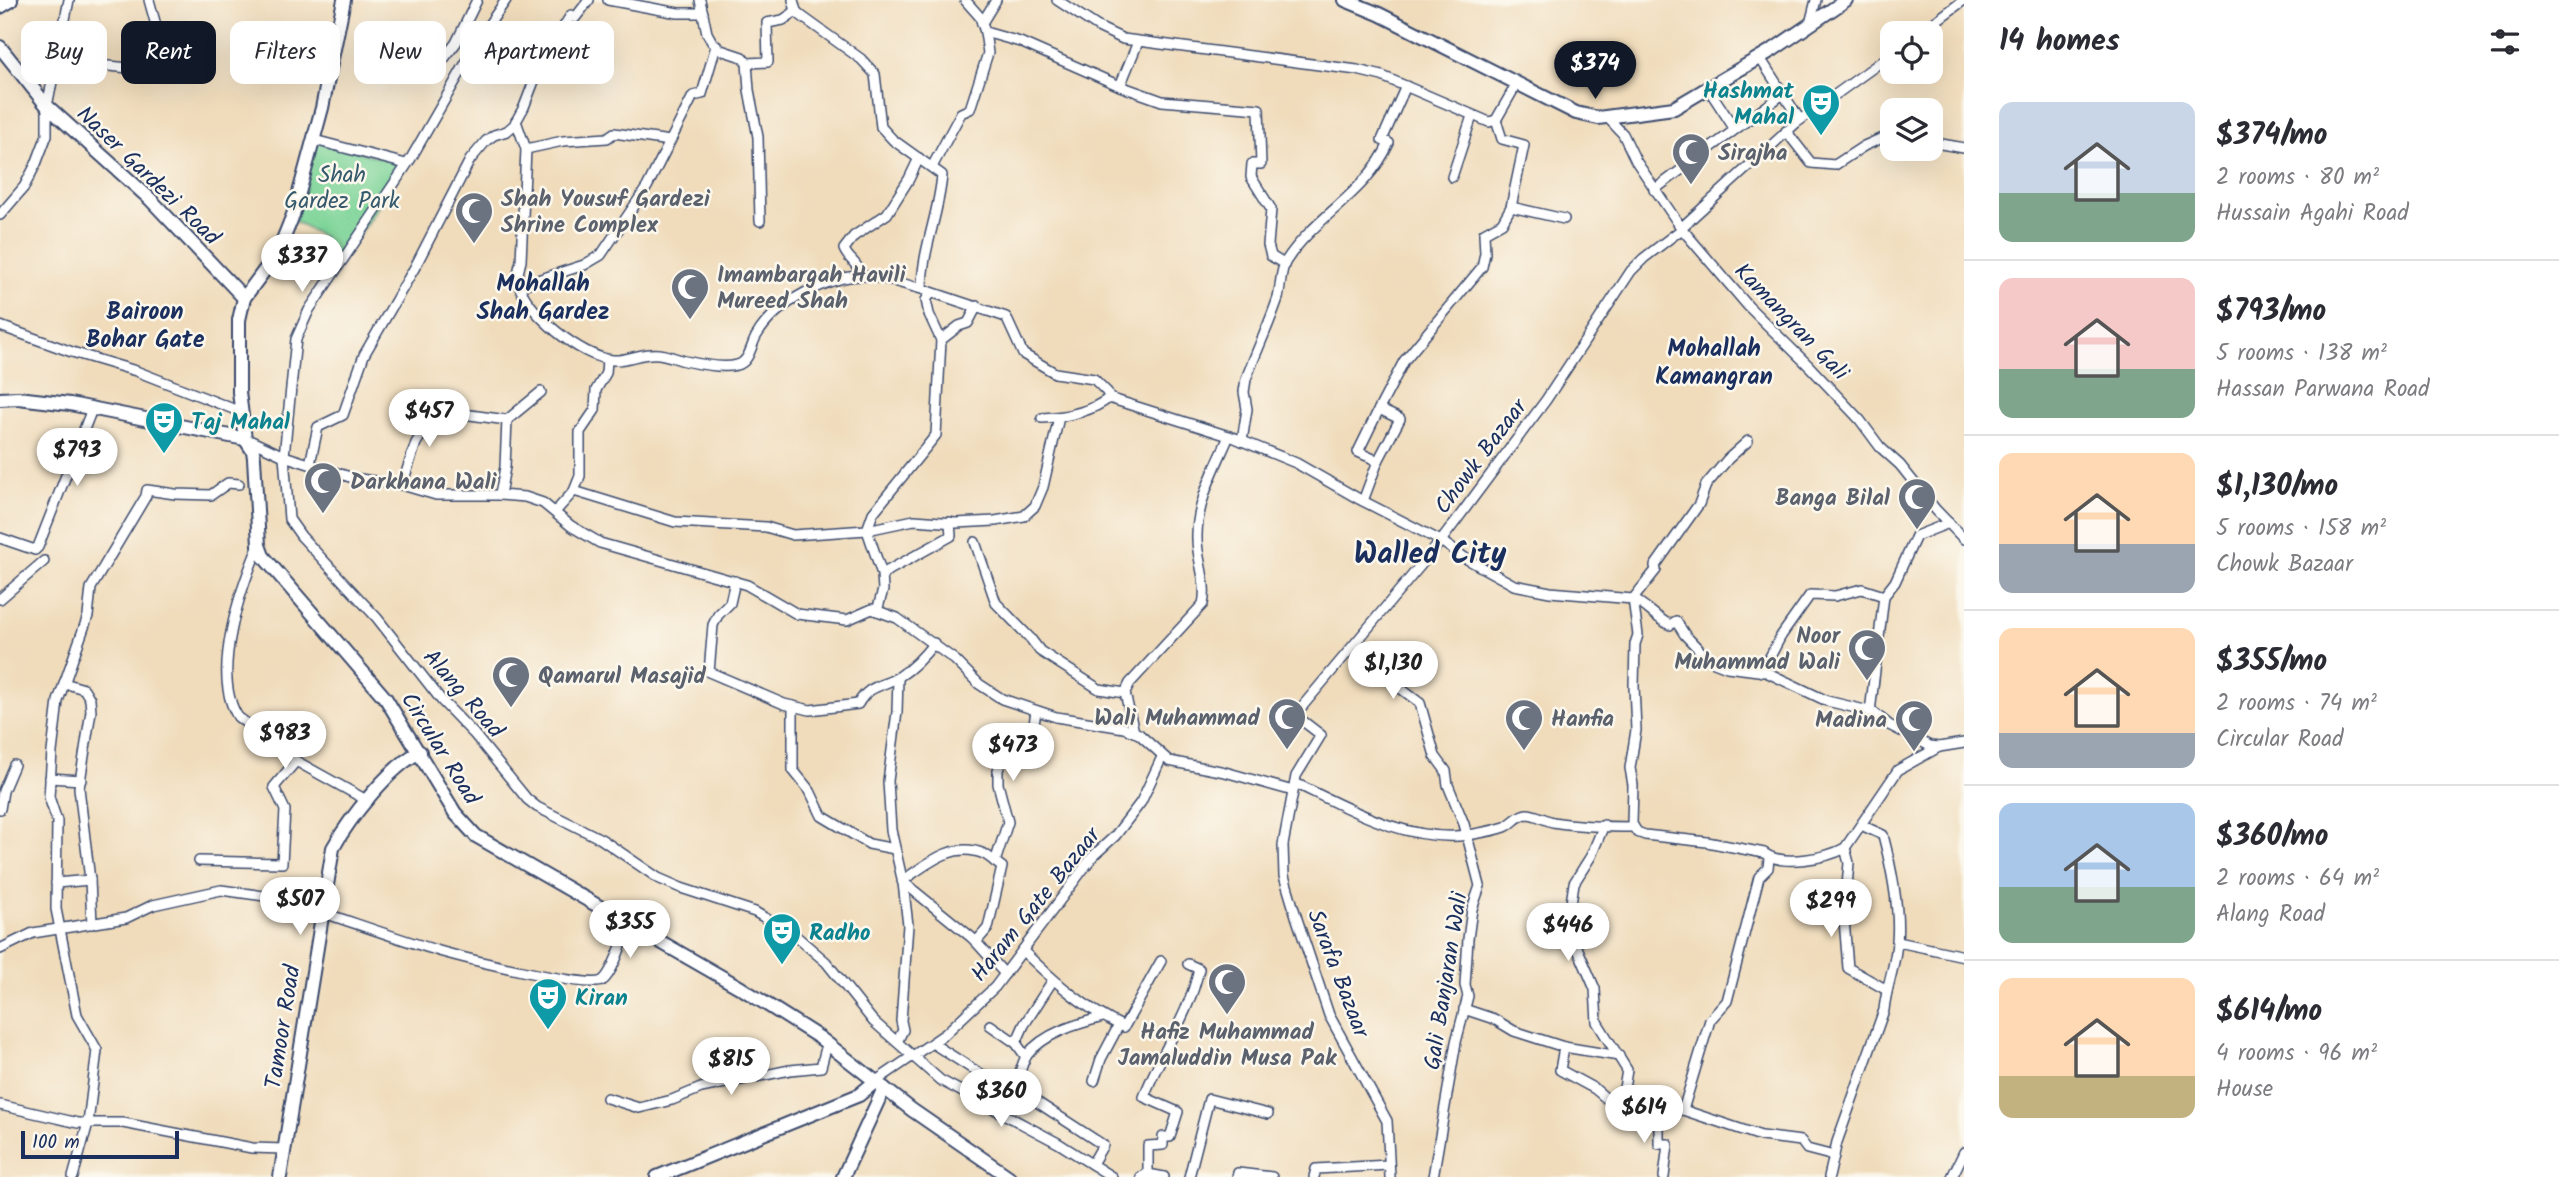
<!DOCTYPE html>
<meta charset="utf-8">
<style>
:root{--surface:#fff;--page:#f7f7f7;--text:#2b2b33;--muted:#7c7c81;--line:#e1e1e2;--accent:#111827}
body{margin:0;font-family:Kalam,sans-serif;background:var(--page);color:var(--text);height:100vh;display:flex;flex-direction:column;font-size:26px;white-space:nowrap}
*{box-sizing:border-box;margin:0}
p{font-size:23px;color:var(--muted)}
.icon{flex:none;width:38px;height:38px;fill:none;stroke:currentColor;stroke-width:2;stroke-linecap:round;stroke-linejoin:round}
.map{position:relative;flex:1;overflow:hidden}
.sheet{display:flex;flex-direction:column;background:var(--surface);width:595px}
.sheet>*{flex:none}
.hud{position:absolute;left:21px;top:21px;width:665px;height:63px;display:flex;gap:14px}
.buttons{position:absolute;left:1880px;top:21px;display:grid;gap:14px}
.buttons a{display:grid;place-items:center;width:63px;height:63px;border-radius:14px;background:var(--surface);box-shadow:0 7px 28px #0002;font-size:35px}
.scale{position:absolute;left:21px;bottom:18px;width:158px;box-sizing:border-box;padding-left:7px;border:4px solid #1b2f5e;border-top:0;font-size:19px;line-height:24px;white-space:nowrap;color:#1b2f5e;-webkit-text-stroke:5px #fbf7ec;paint-order:stroke}
.price{position:absolute;translate:-50% -60px;padding:0 16px;border-radius:24px;background:#fff;color:#222;font-size:23px;line-height:46px;filter:drop-shadow(0 2px 4px #0008)}
.price::after{content:'';position:absolute;left:50%;top:42px;width:21px;height:16px;margin-left:-10px;background:inherit;clip-path:polygon(0 0,100% 0,50% 100%)}
.price.selected{background:var(--accent);color:#fff}
ul{padding:0;list-style:none}
li{display:flex;align-items:center;gap:21px;height:175px;padding:0 35px}
li+li{border-top:2px solid var(--line)}
li span{display:grid;place-items:center;flex:none;width:196px;height:140px;border-radius:14px;color:#555}
li>.icon{margin-inline-start:auto}
span .icon{width:84px;height:84px;fill:#fffc;stroke-width:1}
li b{font-size:30px}
h2{display:flex;justify-content:space-between;align-items:center;height:84px;padding:0 35px;font-size:30px}
.pill{padding:0 24px;border-radius:14px;background:var(--surface);box-shadow:0 7px 28px #0002;font-size:24px;line-height:63px}
.pill.selected{background:var(--accent);color:#fff}
main{display:flex;flex:1;min-height:0}
.map>svg:first-child{display:block}
.park{fill:#7dd498;stroke:#4c827b;stroke-width:2}
.lines{fill:none;stroke-linecap:round;stroke-linejoin:round}
.street-casing{stroke:#3b496c;stroke-width:12}
.secondary-casing{stroke:#3b496c;stroke-width:16}
.primary-casing{stroke:#3b496c;stroke-width:18}
.street{stroke:#fff;stroke-width:9}
.secondary{stroke:#fff;stroke-width:12}
.primary{stroke:#fff;stroke-width:14}
.labels{text-anchor:middle;stroke-width:5;stroke-linejoin:round;paint-order:stroke}
.culture-label{font-size:23px;font-weight:bold;fill:#0d838f;stroke:#fbf7ec;text-anchor:start}
.worship-label{font-size:23px;font-weight:bold;fill:#5b616d;stroke:#fbf7ec;text-anchor:start}
.park-label{font-size:23px;fill:#34586c;stroke:#fbf7ec}
.street-label{font-size:23px;fill:#1b2f5e;stroke:#fbf7ec}
.neighbourhood-label{font-size:24px;font-weight:bold;fill:#1b2f5e;stroke:#fbf7ec}
.district-label{font-size:30px;font-weight:bold;fill:#1b2f5e;stroke:#fbf7ec}
</style>
<main>
<div class="map">
<svg width="1964" height="1177" viewBox="0 0 1964 1177">
<rect width="100%" height="100%" fill="#fbf7ec"/>
<filter id="ink" filterUnits="userSpaceOnUse"><feTurbulence type="fractalNoise" baseFrequency=".0143" numOctaves="2"/><feDisplacementMap in="SourceGraphic" scale="14" xChannelSelector="R" yChannelSelector="G"/><feConvolveMatrix kernelMatrix="1 2 1 2 8 2 1 2 1" color-interpolation-filters="sRGB"/></filter>
<filter id="wash" filterUnits="userSpaceOnUse"><feTurbulence type="fractalNoise" baseFrequency=".00686" numOctaves="4" result="noise"/><feDisplacementMap in="SourceGraphic" scale="28" xChannelSelector="R" yChannelSelector="G"/><feGaussianBlur stdDeviation="1.57" result="paint"/><feColorMatrix in="noise" values="0 0 0 0 0 0 0 0 0 0 0 0 0 0 0 0 0 1.4 0 .05"/><feComposite in="paint" operator="in"/></filter>
<g filter="url(#wash)">
<rect width="100%" height="100%" fill="#f0dcbb"/>
<polygon class="park" points="314,140 406,164 342,260 317,247 323,237 291,219"/>
</g>
<g filter="url(#ink)">
<g class="lines">
<defs>
<g id="street">
<polyline points="149,0 169,72"/>
<polyline points="506,0 483,33 410,160 309,310 296,339 284,456 289,519 301,536 377,618 442,701 474,734 527,799 537,807 601,839 658,878 681,888 755,912 797,937 826,962 873,1021 940,1080 1058,1143 1112,1177"/>
<polyline points="608,0 678,13 703,13"/>
<polyline points="700,0 707,33 712,42 721,50 742,57 747,63 749,90 758,137 760,221"/>
<path d="M793,0L796,11L800,15L861,59L875,74L881,127L893,140L942,175C939,214 922,250 922,289L1006,317L1023,354L1055,373L1094,379L1107,392L1109,398L1235,438L1296,463L1359,499L1441,541L1465,558L1514,585L1550,592L1633,599C1647,606 1656,618 1670,625L1676,621L1685,635L1709,660L1727,667L1766,672L1827,701L1873,712L1889,725L1930,746L1939,747L1964,743"/>
<polyline points="965,0 980,17 985,32 1020,42 1120,86 1162,101 1259,109 1261,164 1252,164 1251,177 1271,209 1268,245 1271,256 1284,264"/>
<polyline points="1057,0 1098,27 1123,39 1357,70 1382,76 1489,122 1496,120 1516,85"/>
<polyline points="982,23 996,0"/>
<polyline points="1810,24 1816,0"/>
<polyline points="1920,33 1964,0"/>
<polyline points="1760,58 1800,120"/>
<polyline points="58,61 190,74"/>
<polyline points="747,63 768,62 767,23 783,20 796,11"/>
<polyline points="436,69 456,43 477,0"/>
<polyline points="1120,86 1138,42"/>
<polyline points="1708,88 1734,128"/>
<polyline points="1607,117 1623,134 1636,161 1682,229 1748,306 1809,366 1860,420 1880,447 1900,465 1936,510 1964,539"/>
<path d="M516,121L526,149L521,261C519,268 517,275 518,282C525,312 582,358 613,360C628,361 641,352 659,354C668,355 676,359 685,361C699,364 723,369 737,365C750,362 751,344 757,335C776,303 828,275 865,276C883,277 903,284 922,289"/>
<polyline points="1786,131 1811,163 1835,165 1864,146 1880,139 1892,139"/>
<polyline points="314,140 406,164"/>
<polyline points="1930,142 1964,148"/>
<polyline points="526,149 563,141 607,138 614,133 670,141"/>
<polyline points="932,167 961,113 970,109 988,53 985,32"/>
<polyline points="1452,177 1472,116"/>
<polyline points="1654,190 1783,94"/>
<polyline points="1511,207 1564,219"/>
<polyline points="0,215 24,187 36,164 47,135 47,106 69,0"/>
<polyline points="1681,228 1796,123 1892,54"/>
<path d="M861,276C859,263 848,260 844,249L854,236L887,214L909,179L919,158"/>
<polyline points="519,286 584,265 601,255 647,187 693,96 702,94 716,46"/>
<polyline points="0,326 72,352 136,371 241,412"/>
<polyline points="941,340 959,326 968,323 977,306"/>
<path d="M1042,418C1065,417 1091,412 1109,398"/>
<polyline points="247,439 284,456 353,478 402,485 436,495 500,495 525,497 543,503 571,526 600,543 747,585 797,614 847,620 872,609 897,618 955,660 979,684 1002,699 1056,717 1124,728 1139,734 1169,761 1225,772 1293,791"/>
<path d="M1242,441L1247,409L1244,392L1246,379C1256,352 1269,325 1278,298C1281,286 1280,271 1286,261C1315,216 1367,193 1389,143L1382,140L1406,86"/>
<path d="M1748,441L1728,459L1706,485L1699,504L1655,566L1656,570L1633,599L1638,635L1635,644L1634,686L1636,730L1630,768L1633,785L1632,824L1637,832L1645,835L1707,842L1764,853C1782,867 1827,858 1845,848L1898,770L1939,747"/>
<polyline points="1378,461 1358,452 1379,409"/>
<polyline points="310,464 318,427 343,415 364,355 415,267 470,160 486,141 494,135 507,131 514,125 524,107 541,63 571,15 575,18 589,0"/>
<polyline points="402,485 416,443 441,404 470,415 507,420 541,392"/>
<polyline points="574,491 675,522 766,527 793,535 867,530 914,520 956,523 995,521 1024,516 1035,506 1043,487 1059,417"/>
<polyline points="500,495 505,467 507,420"/>
<polyline points="1363,501 1378,461 1400,419 1379,409 1404,361 1482,267 1485,253 1484,233 1502,223 1511,207 1524,145 1502,139 1496,120"/>
<polyline points="555,512 574,491 580,476 580,432 595,410 596,390 606,373 607,360"/>
<polyline points="0,538 35,550 38,547 92,409"/>
<polyline points="975,542 996,603 1030,638 1040,651 1099,689 1125,693"/>
<path d="M259,545C241,588 210,674 238,717L296,761L368,801"/>
<polyline points="882,574 951,536 950,522"/>
<path d="M735,581L730,603L718,615L713,625L709,672L784,704L810,710L858,704C869,684 883,687 900,676C914,667 924,656 934,643"/>
<polyline points="0,599 44,561"/>
<polyline points="877,611 883,590 882,574 867,530 873,513 936,435 941,340 929,314 926,300 931,293"/>
<polyline points="1358,643 1387,666 1380,673 1420,703 1435,756 1446,771 1448,785 1464,824 1480,886 1472,909 1468,939 1465,985 1468,996 1456,1042 1433,1177"/>
<polyline points="1762,672 1781,636 1810,595 1835,596 1862,589 1884,596"/>
<polyline points="64,683 84,689 90,699 91,711 79,788 90,880 92,924"/>
<polyline points="793,706 793,770 810,791 822,816 869,844 895,849"/>
<polyline points="1870,712 1884,596 1895,582 1916,536 1949,523"/>
<path d="M1134,732L1125,693L1130,683L1203,604C1208,584 1197,560 1197,539C1196,502 1215,469 1229,436"/>
<polyline points="50,778 81,780"/>
<path d="M1295,783C1347,808 1407,843 1468,835C1480,833 1493,831 1505,827C1514,823 1517,815 1527,814C1536,814 1544,820 1553,822C1578,826 1607,827 1633,827"/>
<polyline points="0,809 3,791 14,765"/>
<polyline points="1604,825 1591,856 1574,883 1570,910 1570,926 1573,938 1595,989 1597,1022 1627,1070 1621,1107"/>
<polyline points="1845,848 1849,863 1844,920 1848,968 1885,989"/>
<polyline points="199,861 282,863 285,810 274,787 296,761"/>
<polyline points="995,862 1008,822 998,784 998,770 1005,750 1018,734 1033,731 1036,711"/>
<polyline points="56,883 90,880"/>
<path d="M321,912C360,925 399,939 439,951C460,957 588,989 602,981C613,974 624,937 629,923"/>
<path d="M976,942L988,928L1002,867C996,863 990,857 984,854C953,840 926,865 902,881L971,937L976,942L1005,974"/>
<polyline points="1898,942 1964,956"/>
<polyline points="0,949 33,933 126,918 153,905 221,890 323,904"/>
<path d="M1023,951C1054,981 1085,1009 1124,1027L1161,961"/>
<polyline points="1464,1009 1494,1019 1514,1031 1564,1047 1560,1070 1595,1089 1614,1105 1639,1113 1683,1110 1761,1136 1801,1141 1807,1149 1834,1156"/>
<polyline points="990,1025 1016,1043 1026,1057"/>
<polyline points="897,1042 903,1030 901,1021 908,925 903,883 891,830 888,781 897,712 898,678"/>
<polyline points="932,1043 982,1075 975,1098"/>
<polyline points="1016,1043 1024,1025 1053,980"/>
<polyline points="1564,1047 1619,1056"/>
<polyline points="982,1075 1003,1080 1103,1145 1092,1164"/>
<polyline points="876,1081 945,1034 995,987 1093,856 1115,836 1141,802 1162,757"/>
<polyline points="1094,1081 1101,1059 1119,1025"/>
<path d="M1015,1088C1019,1078 1021,1064 1027,1055C1044,1033 1077,1024 1103,1017"/>
<polyline points="607,1098 639,1108 672,1100 701,1088 790,1070 821,1067 827,1044"/>
<polyline points="0,1105 78,1123 123,1123 252,1148 284,1149"/>
<polyline points="1683,1110 1710,1020 1727,1001 1759,877 1768,868 1769,858"/>
<polyline points="1659,1113 1659,1144 1668,1144 1664,1177"/>
<path d="M1148,1174V1146L1163,1145V1137H1170L1178,1112L1144,1097C1160,1053 1189,1016 1199,969L1188,964"/>
<polyline points="73,1177 88,1123 97,1050 77,1015 56,909 57,821 49,797 52,752 58,701 88,616 91,588 146,496 147,490 175,494 211,495 228,483 239,484"/>
<polyline points="1141,1177 1148,1174 1164,1177"/>
<polyline points="1189,1177 1209,1099 1268,1114"/>
<polyline points="1237,1177 1238,1173 1272,1177"/>
<polyline points="1314,1177 1316,1169 1389,1165"/>
<polyline points="1390,1177 1387,1121 1329,1015 1296,916 1284,876 1283,845 1296,776 1321,735 1295,715 1441,541 1546,400 1631,271 1644,258 1682,229"/>
<path d="M1829,1177L1837,1142L1884,1010C1886,987 1896,965 1897,941C1900,909 1891,866 1883,835L1861,825"/>
<polyline points="1952,1177 1964,1152"/>
</g>
<g id="secondary">
<polyline points="344,0 322,108 293,215 278,252 244,298 239,320 239,392 245,439 253,451 254,458 259,545 263,556 386,699 455,813 476,836 741,988 820,1038 912,1110 1009,1177"/>
<polyline points="1345,0 1379,14 1576,113 1598,118 1674,108 1774,49 1846,0"/>
<polyline points="0,47 47,106 150,199 244,298"/>
<polyline points="0,399 18,398 70,404 245,439"/>
<path d="M280,1177L333,848C349,819 390,766 420,752"/>
<polyline points="657,1177 859,1095 876,1081"/>
<polyline points="843,1177 884,1088"/>
</g>
<polyline id="primary" points="0,6 10,0"/>
</defs>
<use href="#street" class="street-casing"/>
<use href="#secondary" class="secondary-casing"/>
<use href="#primary" class="primary-casing"/>
<use href="#street" class="street"/>
<use href="#secondary" class="secondary"/>
<use href="#primary" class="primary"/>
</g>
</g>
<defs>
<symbol id="theatre-pin" viewBox="-11 -11 22 30"><path d="M0 17L-7.5 6A9.5 9.5 0 1 1 7.5 6Z" fill="#0f9aa8" stroke="#fbf7ec"/><path d="M-5-5.5Q0-4 5-5.5V0Q5 5 0 6Q-5 5-5 0ZM-3.3-2.5H-1v1.5H-3.3ZM1-2.5H3.3v1.5H1ZM-2.8 1Q0 5.5 2.8 1Z" fill="#fff"/></symbol>
<symbol id="mosque-pin" viewBox="-11 -11 22 30"><path d="M0 17L-7.5 6A9.5 9.5 0 1 1 7.5 6Z" fill="#6b7280" stroke="#fbf7ec"/><path d="M3.5-4.9A6 6 0 1 0 3.5 4.9A5 5 0 1 1 3.5-4.9Z" fill="#fff"/></symbol>
</defs>
<g fill-rule="evenodd">
<use href="#theatre-pin" x="1799" y="81" width="44" height="60"/>
<use href="#mosque-pin" x="1669" y="130" width="44" height="60"/>
<use href="#mosque-pin" x="452" y="189" width="44" height="60"/>
<use href="#mosque-pin" x="668" y="265" width="44" height="60"/>
<use href="#theatre-pin" x="142" y="399" width="44" height="60"/>
<use href="#mosque-pin" x="301" y="459" width="44" height="60"/>
<use href="#mosque-pin" x="1895" y="475" width="44" height="60"/>
<use href="#mosque-pin" x="1845" y="626" width="44" height="60"/>
<use href="#mosque-pin" x="489" y="653" width="44" height="60"/>
<use href="#mosque-pin" x="1265" y="695" width="44" height="60"/>
<use href="#mosque-pin" x="1502" y="696" width="44" height="60"/>
<use href="#mosque-pin" x="1892" y="697" width="44" height="60"/>
<use href="#theatre-pin" x="760" y="910" width="44" height="60"/>
<use href="#mosque-pin" x="1205" y="960" width="44" height="60"/>
<use href="#theatre-pin" x="526" y="975" width="44" height="60"/>
</g>
<g class="labels">
<g class="culture-label">
<text x="1794" y="98" text-anchor="end">Hashmat<tspan x="1794" dy="26">Mahal</tspan></text>
<text x="191" y="429">Taj Mahal</text>
<text x="809" y="940">Radho</text>
<text x="575" y="1005">Kiran</text>
</g>
<g class="worship-label">
<text x="1718" y="160">Sirajha</text>
<text x="501" y="206">Shah Yousuf Gardezi<tspan x="501" dy="26">Shrine Complex</tspan></text>
<text x="717" y="282">Imambargah Havili<tspan x="717" dy="26">Mureed Shah</tspan></text>
<text x="350" y="489">Darkhana Wali</text>
<text x="1890" y="505" text-anchor="end">Banga Bilal</text>
<text x="1840" y="643" text-anchor="end">Noor<tspan x="1840" dy="26">Muhammad Wali</tspan></text>
<text x="538" y="683">Qamarul Masajid</text>
<text x="1260" y="725" text-anchor="end">Wali Muhammad</text>
<text x="1551" y="726">Hanfia</text>
<text x="1887" y="727" text-anchor="end">Madina</text>
<text x="1227" y="1039" text-anchor="middle">Hafiz Muhammad<tspan x="1227" dy="26">Jamaluddin Musa Pak</tspan></text>
</g>
<g class="park-label">
<text x="342" y="182">Shah<tspan x="342" dy="26">Gardez Park</tspan></text>
</g>
<g class="street-label">
<text transform="translate(149 175) rotate(44)" y="8">Naser Gardezi Road</text>
<text transform="translate(1792 321) rotate(46)" y="8">Kamangran Gali</text>
<text transform="translate(1480 456) rotate(-53)" y="8">Chowk Bazaar</text>
<text transform="translate(464 693) rotate(49)" y="8">Alang Road</text>
<text transform="translate(441 748) rotate(58)" y="8">Circular Road</text>
<text transform="translate(1035 904) rotate(-51)" y="8">Haram Gate Bazaar</text>
<text transform="translate(1339 973) rotate(69)" y="8">Sarafa Bazaar</text>
<text transform="translate(1445 981) rotate(-81)" y="8">Gali Banjaran Wali</text>
<text transform="translate(282 1027) rotate(-81)" y="8">Tamoor Road</text>
</g>
<g class="neighbourhood-label">
<text x="543" y="291">Mohallah<tspan x="543" dy="28">Shah Gardez</tspan></text>
<text x="145" y="319">Bairoon<tspan x="145" dy="28">Bohar Gate</tspan></text>
<text x="1714" y="356">Mohallah<tspan x="1714" dy="28">Kamangran</tspan></text>
</g>
<g class="district-label">
<text x="1430" y="563">Walled City</text>
</g>
</g>
</svg>
<div class="buttons">
<a><svg class="icon" aria-label="locate" viewBox="0 0 24 24"><circle cx="12" cy="12" r="6"/><path d="M12 2v4M12 18v4M2 12h4M18 12h4"/></svg></a>
<a><svg class="icon" aria-label="layers" viewBox="0 0 24 24"><path d="M12 4l9 5-9 5-9-5zM3 14l9 5 9-5"/></svg></a>
</div>
<div class="scale">100 m</div>
<b class="price selected" style="left:1595px;top:101px">$374</b>
<b class="price" style="left:302px;top:294px">$337</b>
<b class="price" style="left:429px;top:449px">$457</b>
<b class="price" style="left:77px;top:488px">$793</b>
<b class="price" style="left:1393px;top:701px">$1,130</b>
<b class="price" style="left:285px;top:771px">$983</b>
<b class="price" style="left:1013px;top:783px">$473</b>
<b class="price" style="left:300px;top:937px">$507</b>
<b class="price" style="left:1831px;top:939px">$299</b>
<b class="price" style="left:630px;top:960px">$355</b>
<b class="price" style="left:1568px;top:963px">$446</b>
<b class="price" style="left:731px;top:1097px">$815</b>
<b class="price" style="left:1001px;top:1129px">$360</b>
<b class="price" style="left:1644px;top:1145px">$614</b>
<div class="hud">
<a class="pill">Buy</a>
<a class="pill selected">Rent</a>
<a class="pill">Filters</a>
<a class="pill">New</a>
<a class="pill">Apartment</a>
</div>
</div>
<section class="sheet">
<h2>14 homes<svg class="icon" aria-label="filters" viewBox="0 0 24 24"><path d="M4 7h16M4 17h16"/><circle cx="9" cy="7" r="2"/><circle cx="15" cy="17" r="2"/></svg></h2>
<ul>
<li><span style="background:linear-gradient(#c9d6e8 65%,#7fa58c 0)"><svg class="icon" aria-label="home" viewBox="0 0 24 24"><path d="M3 11l9-7 9 7M6 9v11h12V9"/></svg></span><div><b>$374/mo</b><p>2 rooms · 80 m²</p><p>Hussain Agahi Road</p></div></li>
<li><span style="background:linear-gradient(#f6c9c9 65%,#7fa58c 0)"><svg class="icon" aria-label="home" viewBox="0 0 24 24"><path d="M3 11l9-7 9 7M6 9v11h12V9"/></svg></span><div><b>$793/mo</b><p>5 rooms · 138 m²</p><p>Hassan Parwana Road</p></div></li>
<li><span style="background:linear-gradient(#ffd9b3 65%,#9aa5b1 0)"><svg class="icon" aria-label="home" viewBox="0 0 24 24"><path d="M3 11l9-7 9 7M6 9v11h12V9"/></svg></span><div><b>$1,130/mo</b><p>5 rooms · 158 m²</p><p>Chowk Bazaar</p></div></li>
<li><span style="background:linear-gradient(#ffd9b3 75%,#9aa5b1 0)"><svg class="icon" aria-label="home" viewBox="0 0 24 24"><path d="M3 11l9-7 9 7M6 9v11h12V9"/></svg></span><div><b>$355/mo</b><p>2 rooms · 74 m²</p><p>Circular Road</p></div></li>
<li><span style="background:linear-gradient(#a9c7e8 60%,#7fa58c 0)"><svg class="icon" aria-label="home" viewBox="0 0 24 24"><path d="M3 11l9-7 9 7M6 9v11h12V9"/></svg></span><div><b>$360/mo</b><p>2 rooms · 64 m²</p><p>Alang Road</p></div></li>
<li><span style="background:linear-gradient(#ffd9b3 70%,#c2b280 0)"><svg class="icon" aria-label="home" viewBox="0 0 24 24"><path d="M3 11l9-7 9 7M6 9v11h12V9"/></svg></span><div><b>$614/mo</b><p>4 rooms · 96 m²</p><p>House</p></div></li>
</ul>
</section>
</main>
